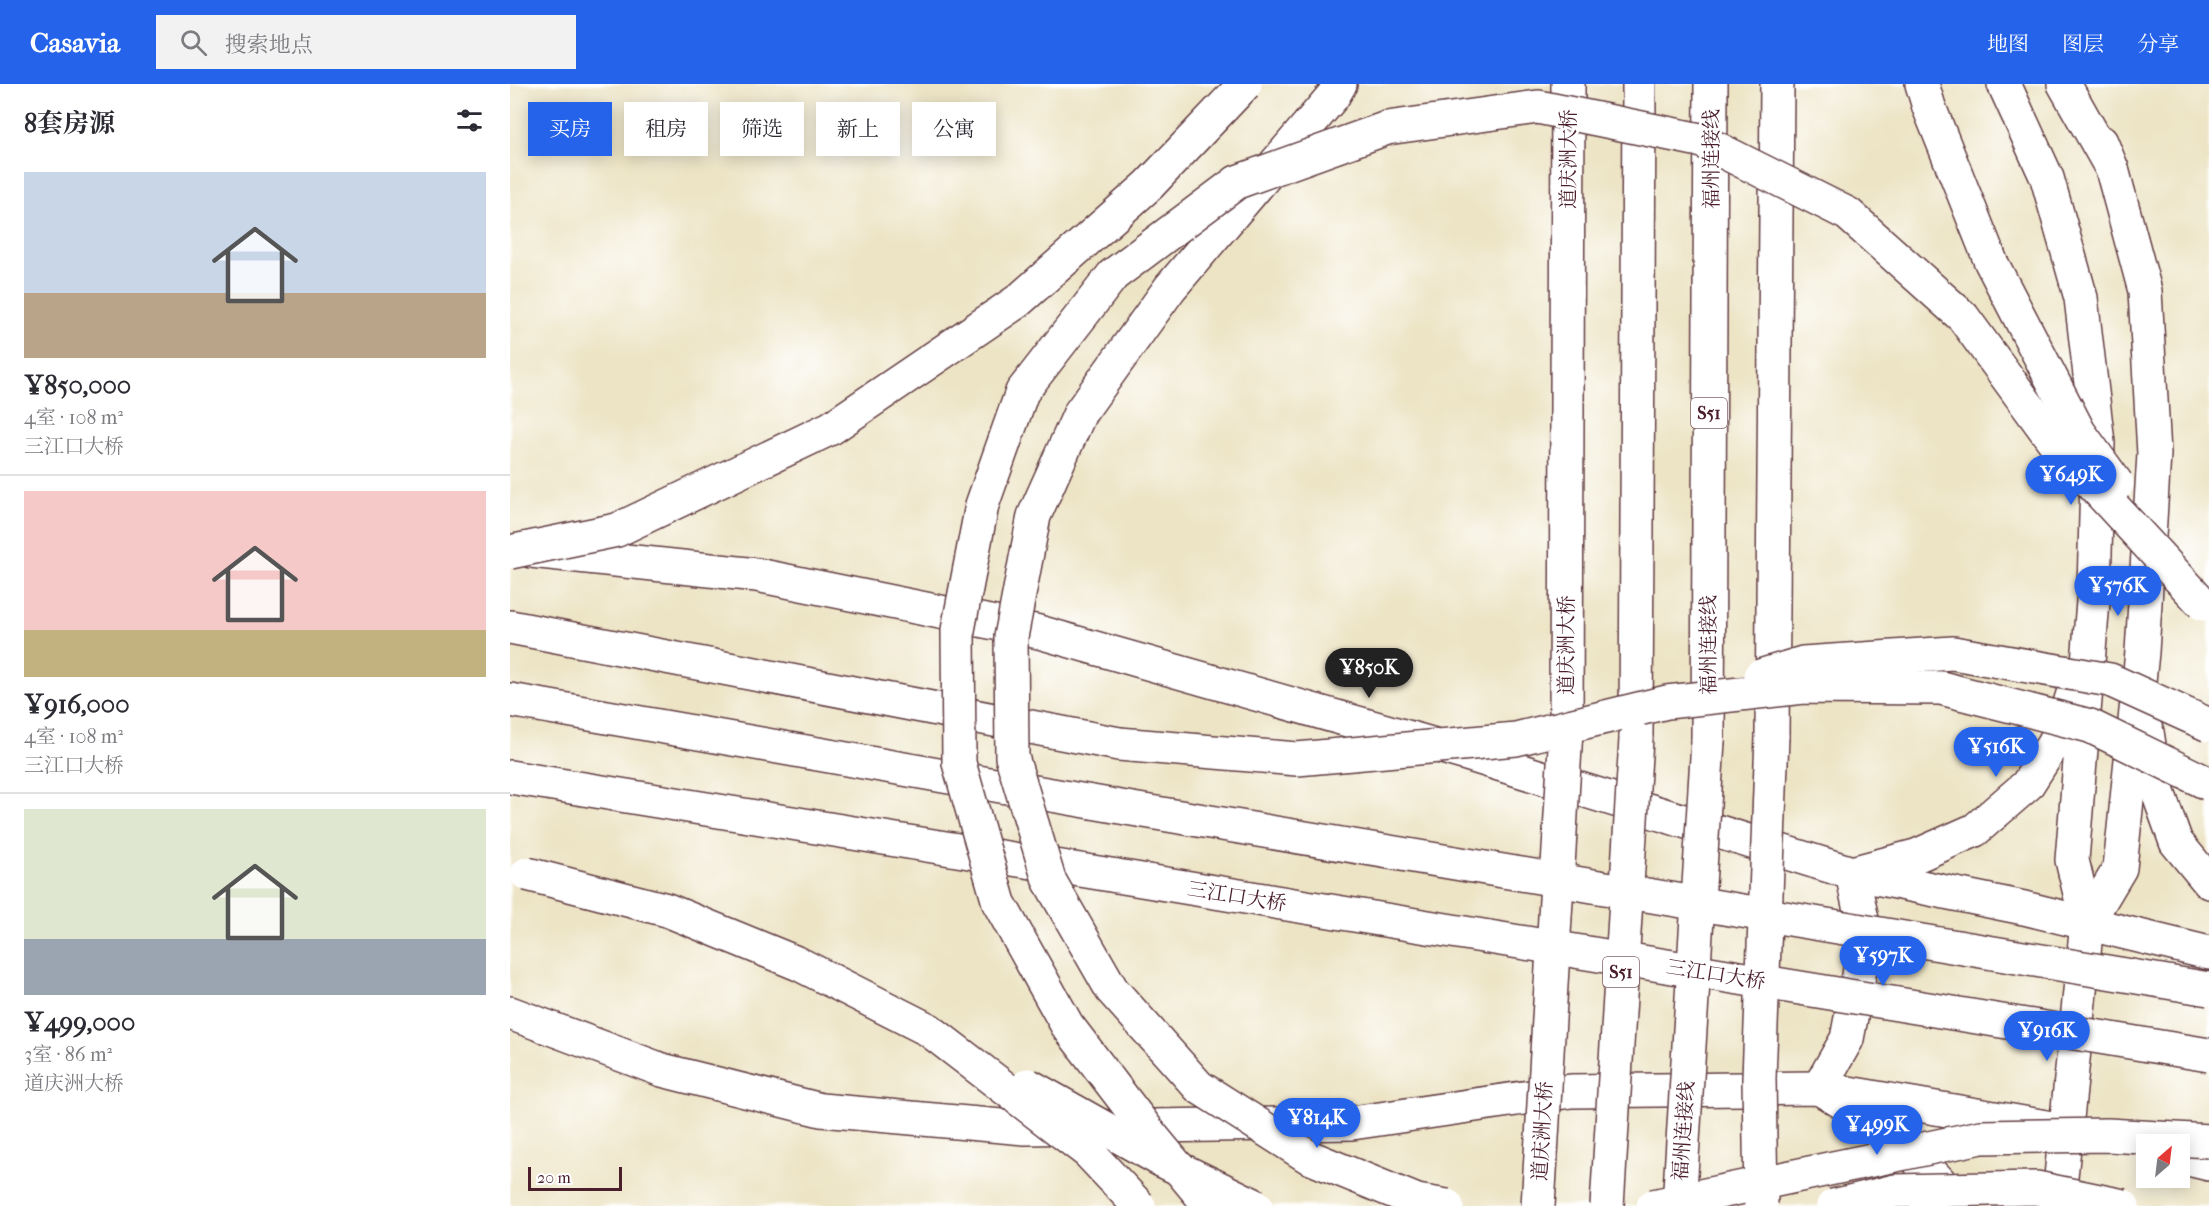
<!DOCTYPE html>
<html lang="zh">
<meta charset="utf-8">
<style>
:root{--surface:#fff;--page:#f2f2f3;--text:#2b2b33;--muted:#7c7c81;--line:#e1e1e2;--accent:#2563eb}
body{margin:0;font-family:"IM FELL French Canon","Noto Serif SC",serif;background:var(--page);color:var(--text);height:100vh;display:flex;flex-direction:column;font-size:22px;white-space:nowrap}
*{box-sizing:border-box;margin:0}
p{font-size:20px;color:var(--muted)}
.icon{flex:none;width:33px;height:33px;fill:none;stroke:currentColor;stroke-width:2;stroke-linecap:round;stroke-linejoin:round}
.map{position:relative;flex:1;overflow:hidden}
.drawer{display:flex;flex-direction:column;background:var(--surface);width:510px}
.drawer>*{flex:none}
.hud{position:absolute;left:18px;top:18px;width:570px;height:54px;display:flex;gap:12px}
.needle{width:39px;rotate:28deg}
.tools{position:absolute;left:1626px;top:1050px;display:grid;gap:12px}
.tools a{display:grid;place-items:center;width:54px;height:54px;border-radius:0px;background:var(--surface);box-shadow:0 3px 15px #0003;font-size:30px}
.scale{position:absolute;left:18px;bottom:15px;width:94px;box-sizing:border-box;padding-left:6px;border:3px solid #4a1f2b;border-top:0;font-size:16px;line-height:21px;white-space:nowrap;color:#4a1f2b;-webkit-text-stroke:4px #fff;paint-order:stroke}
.price{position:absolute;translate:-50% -51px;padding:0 14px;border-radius:21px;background:var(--accent);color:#fff;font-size:20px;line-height:39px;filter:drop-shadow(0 2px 3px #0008)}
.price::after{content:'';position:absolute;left:50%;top:36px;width:18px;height:14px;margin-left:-9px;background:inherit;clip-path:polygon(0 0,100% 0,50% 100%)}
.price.on{background:#222;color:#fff}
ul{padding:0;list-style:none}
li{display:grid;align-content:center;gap:12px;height:318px;padding:0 24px}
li+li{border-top:2px solid var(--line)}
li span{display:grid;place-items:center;height:186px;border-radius:0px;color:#555}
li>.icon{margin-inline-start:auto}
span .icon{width:108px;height:108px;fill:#fffc;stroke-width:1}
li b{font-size:26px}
h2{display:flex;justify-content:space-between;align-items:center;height:72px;padding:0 24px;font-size:26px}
.pill{padding:0 21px;border-radius:0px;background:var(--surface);box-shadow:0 3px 15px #0003;font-size:21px;line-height:54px}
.pill.on{background:var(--accent);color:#fff}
header{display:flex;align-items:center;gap:36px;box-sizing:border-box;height:84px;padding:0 30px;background:var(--accent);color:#fff}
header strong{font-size:28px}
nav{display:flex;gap:33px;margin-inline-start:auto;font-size:21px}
.search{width:420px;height:54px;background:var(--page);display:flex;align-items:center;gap:15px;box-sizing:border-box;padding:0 21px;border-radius:0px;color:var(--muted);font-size:22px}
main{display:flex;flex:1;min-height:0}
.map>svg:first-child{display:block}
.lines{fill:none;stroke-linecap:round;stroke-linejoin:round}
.secondary-casing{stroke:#623d42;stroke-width:36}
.highway-casing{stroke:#623d42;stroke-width:36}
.secondary{stroke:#fff;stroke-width:33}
.highway{stroke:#fff;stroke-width:33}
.highway-bridge-casing{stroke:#623d42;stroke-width:36;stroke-linecap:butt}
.highway-bridge{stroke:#fff;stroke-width:33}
.labels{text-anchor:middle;stroke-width:5;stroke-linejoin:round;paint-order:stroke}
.shield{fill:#fff;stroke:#80626b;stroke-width:1.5}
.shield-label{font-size:18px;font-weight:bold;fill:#4a1f2b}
.street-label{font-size:20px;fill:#4a1f2b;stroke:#fff}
</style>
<header>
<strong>Casavia</strong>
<div class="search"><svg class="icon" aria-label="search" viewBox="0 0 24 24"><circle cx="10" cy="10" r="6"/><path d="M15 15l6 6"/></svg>搜索地点</div>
<nav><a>地图</a><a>图层</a><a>分享</a></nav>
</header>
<main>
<section class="drawer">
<h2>8套房源<svg class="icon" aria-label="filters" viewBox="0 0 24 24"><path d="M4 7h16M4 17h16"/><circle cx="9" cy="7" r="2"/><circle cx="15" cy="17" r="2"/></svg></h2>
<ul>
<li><span style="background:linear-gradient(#c9d6e8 65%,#b9a48a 0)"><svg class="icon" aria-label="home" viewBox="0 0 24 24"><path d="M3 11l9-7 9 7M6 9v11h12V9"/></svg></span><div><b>¥850,000</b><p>4室 · 108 m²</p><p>三江口大桥</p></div></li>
<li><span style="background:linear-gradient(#f6c9c9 75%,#c2b280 0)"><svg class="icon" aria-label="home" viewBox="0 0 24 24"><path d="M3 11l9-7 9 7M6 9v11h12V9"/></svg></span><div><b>¥916,000</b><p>4室 · 108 m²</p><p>三江口大桥</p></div></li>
<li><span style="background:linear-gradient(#dfe7d0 70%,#9aa5b1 0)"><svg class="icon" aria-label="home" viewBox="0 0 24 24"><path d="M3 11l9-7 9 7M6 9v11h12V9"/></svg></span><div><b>¥499,000</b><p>3室 · 86 m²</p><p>道庆洲大桥</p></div></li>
</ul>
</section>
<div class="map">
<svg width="1699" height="1122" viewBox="0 0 1699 1122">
<rect width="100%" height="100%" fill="#fff"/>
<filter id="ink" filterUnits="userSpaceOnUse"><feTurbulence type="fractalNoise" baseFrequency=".0167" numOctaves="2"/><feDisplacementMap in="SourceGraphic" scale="12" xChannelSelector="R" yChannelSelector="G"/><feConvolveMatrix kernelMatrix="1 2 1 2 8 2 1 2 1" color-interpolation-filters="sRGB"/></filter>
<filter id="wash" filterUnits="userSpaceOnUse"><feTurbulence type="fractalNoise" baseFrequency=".008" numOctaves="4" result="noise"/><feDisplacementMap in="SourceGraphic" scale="24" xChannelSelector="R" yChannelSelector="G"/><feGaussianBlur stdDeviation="1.35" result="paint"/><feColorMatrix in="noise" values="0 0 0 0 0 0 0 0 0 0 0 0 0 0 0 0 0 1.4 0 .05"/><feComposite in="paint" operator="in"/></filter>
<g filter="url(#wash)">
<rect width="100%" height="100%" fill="#ede4c5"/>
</g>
<g filter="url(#ink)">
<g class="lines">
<defs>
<g id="secondary">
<polyline points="1494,0 1537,94 1571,214 1588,359 1584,505 1562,776 1577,839 1548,1122"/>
<polyline points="21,467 247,491 529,548 953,669 1342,789 1514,824 1699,869"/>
<polyline points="1637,648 1645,700 1666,758 1699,798"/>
<polyline points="1577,839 1610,784 1632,568 1644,370 1635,207 1602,85 1591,58"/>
<polyline points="0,929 152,986 311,1026 515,1044 842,1039 1061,1007 1309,1004 1542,1044"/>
<polyline points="1670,1073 1699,1080"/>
<polyline points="1444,1122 1429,1097 1376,1045 1309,1004 1337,955 1356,854 1342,789 1406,772 1465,746 1517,701 1551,648 1563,610"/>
</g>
<g id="highway">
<polyline points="1412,0 1419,23"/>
<polyline points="1554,0 1602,85"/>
<polyline points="570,329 660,204 823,12 830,0"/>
<polyline points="0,543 609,660"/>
<polyline points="0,616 622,725"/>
<polyline points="1056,646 1058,0"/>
<polyline points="1126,652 1129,0"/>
<polyline points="1262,653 1267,0"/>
<polyline points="1198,657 1201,0"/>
<polyline points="0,693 607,792"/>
</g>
</defs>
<use href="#secondary" class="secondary-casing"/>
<use href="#highway" class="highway-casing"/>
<use href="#secondary" class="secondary"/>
<use href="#highway" class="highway"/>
<defs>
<g id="highway-bridge">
<polyline points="1419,23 1481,178 1569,348 1607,400"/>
<polyline points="570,329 524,432 501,553 502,673 539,796 602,906 689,1003 799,1073 907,1117 937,1122"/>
<polyline points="0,468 107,446 321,344 508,217 639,101 735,0"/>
<polyline points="1250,592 1293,579 1443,569 1600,596 1699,641"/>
<polyline points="609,660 787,675 1006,655 1157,618 1294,603 1431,604 1580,642 1699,700"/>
<polyline points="622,725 1699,905"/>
<polyline points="17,790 157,826 289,880 419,946 578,1068 629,1122"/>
<polyline points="607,792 1699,971"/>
<polyline points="518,1001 651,1076 746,1122"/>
<polyline points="1251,1120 1249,994 1262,653"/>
<polyline points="700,1122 641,1051 557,941 489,819 449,679 448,546 472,421 512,308 603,191 727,98 877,44 1028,23 1190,56 1338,130 1453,233 1548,363 1693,520"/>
<polyline points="1028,1122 1056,646"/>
<polyline points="1097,1122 1126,655"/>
<polyline points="1143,1122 1471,1053 1598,1051 1699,1057"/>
<polyline points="1169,1122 1198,657"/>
<polyline points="1323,1122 1385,1107 1526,1104 1613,1122"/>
</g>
</defs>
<use href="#highway-bridge" class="highway-bridge-casing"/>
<use href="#highway-bridge" class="highway-bridge"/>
</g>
</g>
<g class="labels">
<g class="shield">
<rect x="1181" y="314" width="36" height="30" rx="4.5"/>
<rect x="1093" y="873" width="36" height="30" rx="4.5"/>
</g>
<g class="shield-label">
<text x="1199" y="335">S51</text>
<text x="1111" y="894">S51</text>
</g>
<g class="street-label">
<text transform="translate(1058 75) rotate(-90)" y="7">道庆洲大桥</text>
<text transform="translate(1201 75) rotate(-90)" y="7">福州连接线</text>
<text transform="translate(1056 561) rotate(-90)" y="7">道庆洲大桥</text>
<text transform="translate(1198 561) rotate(-90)" y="7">福州连接线</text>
<text transform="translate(727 812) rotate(9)" y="7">三江口大桥</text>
<text transform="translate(1206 890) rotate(9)" y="7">三江口大桥</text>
<text transform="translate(1032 1047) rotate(-87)" y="7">道庆洲大桥</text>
<text transform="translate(1173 1047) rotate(-86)" y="7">福州连接线</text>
</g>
</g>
</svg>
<div class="tools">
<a><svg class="needle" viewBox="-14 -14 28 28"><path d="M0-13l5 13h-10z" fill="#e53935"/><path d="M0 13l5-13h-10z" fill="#7c7c81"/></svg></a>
</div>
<div class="scale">20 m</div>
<b class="price" style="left:1561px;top:422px">¥649K</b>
<b class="price" style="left:1608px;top:533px">¥576K</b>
<b class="price on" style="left:859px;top:615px">¥850K</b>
<b class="price" style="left:1486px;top:694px">¥516K</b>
<b class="price" style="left:1373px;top:903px">¥597K</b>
<b class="price" style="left:1537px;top:978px">¥916K</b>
<b class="price" style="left:807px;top:1065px">¥814K</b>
<b class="price" style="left:1367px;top:1072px">¥499K</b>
<div class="hud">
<a class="pill on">买房</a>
<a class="pill">租房</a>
<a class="pill">筛选</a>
<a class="pill">新上</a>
<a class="pill">公寓</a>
</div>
</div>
</main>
